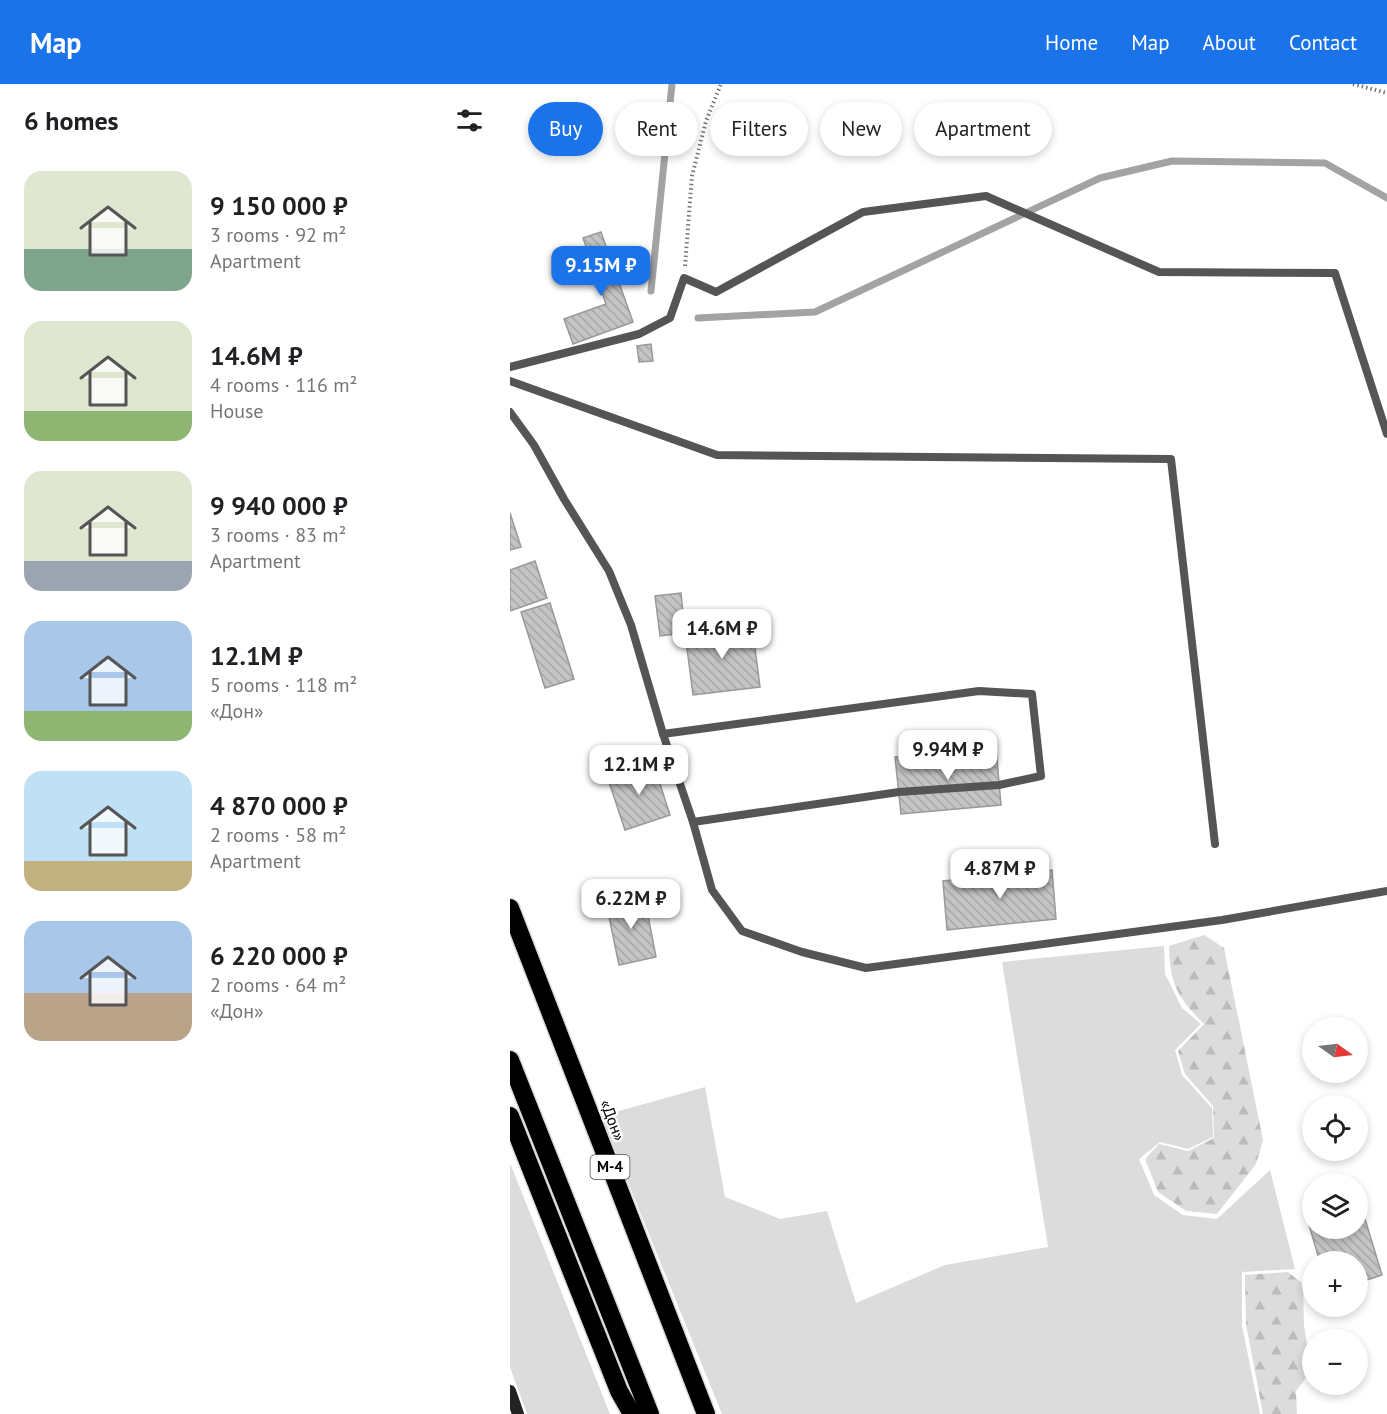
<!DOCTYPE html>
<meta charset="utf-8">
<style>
:root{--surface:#fff;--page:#f6f6f6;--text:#202124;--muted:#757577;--accent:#1a73e8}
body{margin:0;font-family:"PT Sans",sans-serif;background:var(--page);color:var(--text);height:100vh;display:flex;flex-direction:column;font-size:22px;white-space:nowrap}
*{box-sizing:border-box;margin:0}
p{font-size:20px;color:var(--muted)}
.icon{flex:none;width:33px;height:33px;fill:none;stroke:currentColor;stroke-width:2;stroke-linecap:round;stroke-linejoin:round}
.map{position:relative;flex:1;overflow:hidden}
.panel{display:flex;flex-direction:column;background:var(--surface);width:510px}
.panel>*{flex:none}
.banner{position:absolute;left:18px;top:18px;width:570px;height:54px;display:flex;gap:12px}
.needle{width:39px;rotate:104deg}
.buttons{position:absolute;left:792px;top:933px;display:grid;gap:12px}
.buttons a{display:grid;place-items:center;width:66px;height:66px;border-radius:50%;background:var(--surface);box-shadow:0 3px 9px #0003;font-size:30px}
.price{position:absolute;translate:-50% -51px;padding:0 14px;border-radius:12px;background:#fff;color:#222;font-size:20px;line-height:39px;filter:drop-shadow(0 2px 3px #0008)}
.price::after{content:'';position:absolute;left:50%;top:36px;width:18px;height:14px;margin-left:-9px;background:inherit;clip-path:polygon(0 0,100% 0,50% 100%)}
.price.active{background:var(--accent);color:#fff}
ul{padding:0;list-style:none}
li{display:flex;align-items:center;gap:18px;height:150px;padding:0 24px}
li span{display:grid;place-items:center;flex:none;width:168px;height:120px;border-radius:18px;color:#555}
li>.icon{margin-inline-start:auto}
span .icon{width:72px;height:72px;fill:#fffc;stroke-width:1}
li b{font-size:26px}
h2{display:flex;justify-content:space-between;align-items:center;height:72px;padding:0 24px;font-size:26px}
.pill{padding:0 21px;border-radius:27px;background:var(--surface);box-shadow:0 3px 9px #0003;font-size:21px;line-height:54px}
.pill.active{background:var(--accent);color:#fff}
header{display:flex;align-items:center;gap:36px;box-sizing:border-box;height:84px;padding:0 30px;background:var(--accent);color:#fff}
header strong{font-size:28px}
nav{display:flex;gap:33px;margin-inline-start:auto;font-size:21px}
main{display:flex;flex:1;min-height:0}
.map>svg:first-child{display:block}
.green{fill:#dcdcdc}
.forest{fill:url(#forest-firs)}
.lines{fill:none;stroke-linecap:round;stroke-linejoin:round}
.stream{stroke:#a3a3a3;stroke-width:7}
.building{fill:url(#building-back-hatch);stroke:#999;stroke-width:1.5}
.highway-casing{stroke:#dbdbdb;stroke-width:21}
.path{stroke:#777;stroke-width:4;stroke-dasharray:1.5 3;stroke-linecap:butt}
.lane{stroke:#555;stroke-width:8}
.secondary{stroke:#222;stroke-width:12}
.highway{stroke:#000;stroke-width:18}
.labels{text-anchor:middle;stroke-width:4.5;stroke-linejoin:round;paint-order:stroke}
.shield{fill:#fff;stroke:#4c4c4c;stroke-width:1.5}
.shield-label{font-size:15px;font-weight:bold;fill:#000}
.street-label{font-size:16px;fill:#000;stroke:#fff}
</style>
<header>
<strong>Map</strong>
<nav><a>Home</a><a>Map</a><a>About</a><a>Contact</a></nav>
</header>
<main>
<section class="panel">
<h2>6 homes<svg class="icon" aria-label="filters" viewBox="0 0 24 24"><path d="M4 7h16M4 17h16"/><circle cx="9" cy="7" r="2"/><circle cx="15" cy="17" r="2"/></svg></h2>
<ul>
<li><span style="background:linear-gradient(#dfe7d0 65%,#7fa58c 0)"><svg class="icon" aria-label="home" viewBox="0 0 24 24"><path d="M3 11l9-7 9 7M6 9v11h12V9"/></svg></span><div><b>9 150 000 ₽</b><p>3 rooms · 92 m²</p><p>Apartment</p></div></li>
<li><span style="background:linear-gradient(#dfe7d0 75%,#8fb573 0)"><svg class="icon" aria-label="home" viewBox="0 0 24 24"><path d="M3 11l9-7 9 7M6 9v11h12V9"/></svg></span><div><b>14.6M ₽</b><p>4 rooms · 116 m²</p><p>House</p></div></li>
<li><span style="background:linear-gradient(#dfe7d0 75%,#9aa5b1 0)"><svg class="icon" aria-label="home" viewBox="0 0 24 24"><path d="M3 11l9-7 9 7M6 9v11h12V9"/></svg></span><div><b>9 940 000 ₽</b><p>3 rooms · 83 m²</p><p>Apartment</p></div></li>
<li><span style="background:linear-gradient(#a9c7e8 75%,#8fb573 0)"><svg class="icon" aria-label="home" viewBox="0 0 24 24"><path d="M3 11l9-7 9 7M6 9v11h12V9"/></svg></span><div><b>12.1M ₽</b><p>5 rooms · 118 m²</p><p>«Дон»</p></div></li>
<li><span style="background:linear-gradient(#bfe0f5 75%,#c2b280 0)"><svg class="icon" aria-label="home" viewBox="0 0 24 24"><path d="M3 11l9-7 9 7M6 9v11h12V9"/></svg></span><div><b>4 870 000 ₽</b><p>2 rooms · 58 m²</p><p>Apartment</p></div></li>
<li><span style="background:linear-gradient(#a9c7e8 60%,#b9a48a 0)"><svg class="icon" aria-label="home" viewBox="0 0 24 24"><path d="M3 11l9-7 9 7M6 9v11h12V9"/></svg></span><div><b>6 220 000 ₽</b><p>2 rooms · 64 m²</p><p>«Дон»</p></div></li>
</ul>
</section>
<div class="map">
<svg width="877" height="1330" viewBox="0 0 877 1330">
<defs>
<pattern id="forest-firs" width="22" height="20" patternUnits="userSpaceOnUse" patternTransform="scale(1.5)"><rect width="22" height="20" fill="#dcdcdc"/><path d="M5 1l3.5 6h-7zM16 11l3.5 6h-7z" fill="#bbb"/></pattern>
<pattern id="building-back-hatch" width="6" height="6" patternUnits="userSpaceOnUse" patternTransform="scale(1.5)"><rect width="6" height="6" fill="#c4c4c4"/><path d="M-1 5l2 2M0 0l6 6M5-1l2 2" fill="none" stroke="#a7a7a7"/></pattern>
</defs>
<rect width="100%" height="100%" fill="#fff"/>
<g class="green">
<polygon points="654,862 655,890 672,924 691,940 665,966 672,991 702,1024 703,1053 678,1065 650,1058 629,1075 644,1111 673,1131 707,1135 760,1086 785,1185 732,1188 732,1242 750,1330 212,1330 91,1032 195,1003 215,1113 270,1135 317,1127 346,1219 435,1181 538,1163 492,878"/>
<polygon points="0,1079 100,1330 17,1330 0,1283"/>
</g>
<g class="forest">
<path d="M694,851L714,864L753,1056L746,1080L707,1130L676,1127L648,1108L635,1075L649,1060L678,1067L704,1054L703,1022L675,990L668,967L694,940C667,913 660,900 659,862Z"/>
<polygon points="778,1188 793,1200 794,1241 801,1287 786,1307 787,1330 753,1330 736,1240 735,1191"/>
</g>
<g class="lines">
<g class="stream">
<polyline points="141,207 162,0"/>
<polyline points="188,234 305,228 590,94 662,77 815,79 877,114"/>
</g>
</g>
<g class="building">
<polygon points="91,148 123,238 63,260 54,235 96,220 73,154"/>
<polygon points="141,260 143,277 129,278 127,262"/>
<polygon points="0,429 11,463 0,466"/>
<polygon points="25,477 37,514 0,527 0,486"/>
<polygon points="171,509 175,549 150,552 145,512"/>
<polygon points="40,519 64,595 35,604 11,528"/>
<polygon points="242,541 250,603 183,611 175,549"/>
<polygon points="486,664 491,721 391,730 385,673"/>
<polygon points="143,678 160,731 115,746 97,692"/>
<polygon points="542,786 546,835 437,846 433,797"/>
<polygon points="134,811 146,873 109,881 96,818"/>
<polygon points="852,1125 872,1191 848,1199 848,1178 810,1178 799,1141 802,1140 802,1144 848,1144 848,1126"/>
</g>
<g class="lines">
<defs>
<g id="highway">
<polyline points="0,824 196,1330"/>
<polyline points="0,976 140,1330"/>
<polyline points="0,1032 109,1307 122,1330"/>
</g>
</defs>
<use href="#highway" class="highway-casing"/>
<g class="path">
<polyline points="843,0 877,9"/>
<polyline points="175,182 182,92 196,37 211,0"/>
</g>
<g class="lane">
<polyline points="0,283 129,250 160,234 174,194 206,208 353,128 476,112 649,188 825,189 877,350"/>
<polyline points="0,297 207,371 661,375 705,760"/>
<polyline points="0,328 24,361 54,415 99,487 121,541 153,650 183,738 202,806 232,847 292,868 356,884 712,836 877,807"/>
<polyline points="153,650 469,607 522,610 531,692 489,701 389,708 183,738"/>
</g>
<polyline class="secondary" points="0,1307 8,1330"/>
<use href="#highway" class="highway"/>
</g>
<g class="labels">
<rect class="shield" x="80.5" y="1071" width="39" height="24" rx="4.5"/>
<g class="shield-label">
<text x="100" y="1088">М-4</text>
</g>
<g class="street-label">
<text transform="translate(103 1036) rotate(69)" y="6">«Дон»</text>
</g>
</g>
</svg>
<div class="buttons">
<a><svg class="needle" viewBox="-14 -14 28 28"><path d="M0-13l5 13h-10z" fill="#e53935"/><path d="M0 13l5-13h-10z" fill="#757577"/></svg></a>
<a><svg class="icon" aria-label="locate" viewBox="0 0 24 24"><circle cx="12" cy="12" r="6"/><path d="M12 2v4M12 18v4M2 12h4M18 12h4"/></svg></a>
<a><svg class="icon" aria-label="layers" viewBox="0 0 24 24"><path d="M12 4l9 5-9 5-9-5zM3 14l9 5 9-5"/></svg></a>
<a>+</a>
<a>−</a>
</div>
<b class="price active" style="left:91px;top:213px">9.15M ₽</b>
<b class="price" style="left:212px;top:576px">14.6M ₽</b>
<b class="price" style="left:438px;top:697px">9.94M ₽</b>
<b class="price" style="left:129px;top:712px">12.1M ₽</b>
<b class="price" style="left:490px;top:816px">4.87M ₽</b>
<b class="price" style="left:121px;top:846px">6.22M ₽</b>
<div class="banner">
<a class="pill active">Buy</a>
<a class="pill">Rent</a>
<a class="pill">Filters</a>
<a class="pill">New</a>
<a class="pill">Apartment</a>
</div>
</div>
</main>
